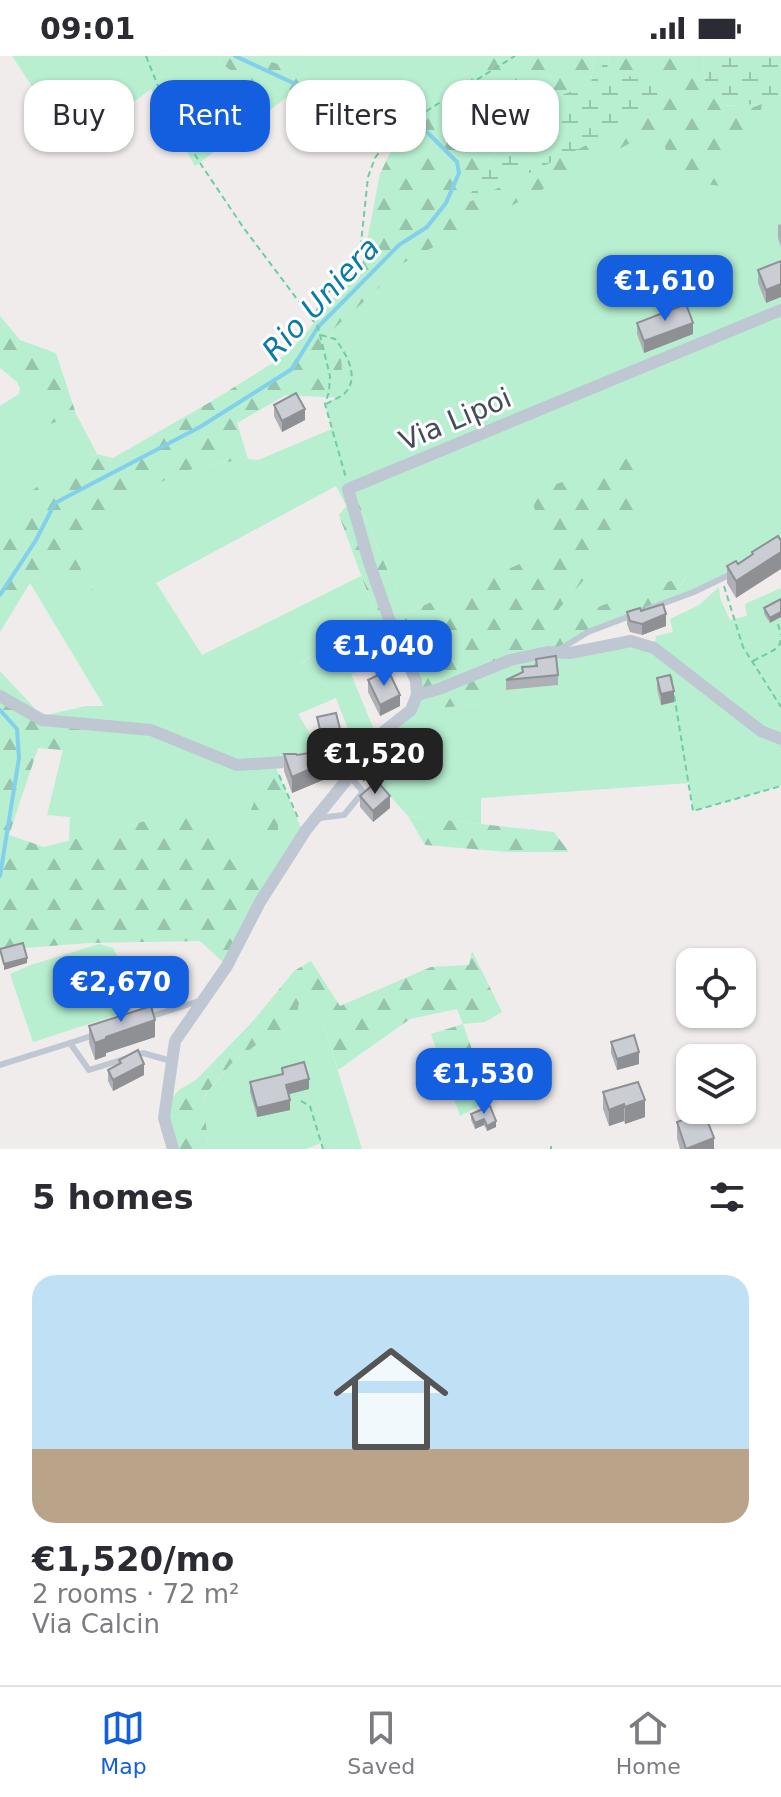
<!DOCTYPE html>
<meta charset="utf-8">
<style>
:root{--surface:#fff;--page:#f7f7f7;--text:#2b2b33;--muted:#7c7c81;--line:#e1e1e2;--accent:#145fe0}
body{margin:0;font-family:"DejaVu Sans",sans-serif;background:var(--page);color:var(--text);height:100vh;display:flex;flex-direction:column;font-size:30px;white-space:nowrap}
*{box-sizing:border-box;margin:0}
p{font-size:26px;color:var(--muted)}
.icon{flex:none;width:44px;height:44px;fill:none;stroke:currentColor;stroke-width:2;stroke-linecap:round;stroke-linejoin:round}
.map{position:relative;height:1093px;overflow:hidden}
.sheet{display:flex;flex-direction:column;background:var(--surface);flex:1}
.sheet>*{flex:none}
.banner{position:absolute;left:24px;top:24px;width:734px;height:72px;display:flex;gap:16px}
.buttons{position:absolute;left:676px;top:892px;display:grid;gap:16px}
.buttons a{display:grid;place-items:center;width:80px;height:80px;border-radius:16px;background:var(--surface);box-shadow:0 2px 6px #0004;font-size:40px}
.price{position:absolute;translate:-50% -68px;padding:0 18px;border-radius:16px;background:var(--accent);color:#fff;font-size:26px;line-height:52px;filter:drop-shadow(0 2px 4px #0008)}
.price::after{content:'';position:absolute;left:50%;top:48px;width:24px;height:18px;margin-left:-12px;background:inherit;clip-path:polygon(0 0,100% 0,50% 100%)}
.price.active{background:#222;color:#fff}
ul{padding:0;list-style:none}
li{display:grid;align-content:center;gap:16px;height:424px;padding:0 32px}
li span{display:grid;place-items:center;height:248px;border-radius:24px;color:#555}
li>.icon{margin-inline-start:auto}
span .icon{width:144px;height:144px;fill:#fffc;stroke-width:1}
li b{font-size:34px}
h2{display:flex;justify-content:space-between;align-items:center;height:96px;padding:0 32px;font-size:34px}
.tag{padding:0 28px;border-radius:24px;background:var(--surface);box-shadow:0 2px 6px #0004;font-size:28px;line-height:72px}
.tag.active{background:var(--accent);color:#fff}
.status{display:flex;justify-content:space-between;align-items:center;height:56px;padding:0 40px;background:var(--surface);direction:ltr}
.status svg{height:22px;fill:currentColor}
.menu{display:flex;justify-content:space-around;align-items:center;height:112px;border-top:2px solid var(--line);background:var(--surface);font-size:22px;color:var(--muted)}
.menu a{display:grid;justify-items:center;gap:4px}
.menu .active{color:var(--accent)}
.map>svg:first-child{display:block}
.grass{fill:#b7efd0}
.forest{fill:url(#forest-firs)}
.wetland{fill:url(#wetland-marsh)}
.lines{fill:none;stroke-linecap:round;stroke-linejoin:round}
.stream{stroke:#83d0ed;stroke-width:4}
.path{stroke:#6fcda5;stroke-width:2;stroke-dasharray:6 4;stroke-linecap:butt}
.service{stroke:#bec7d2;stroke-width:6}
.minor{stroke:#bec7d2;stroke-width:12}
.wall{fill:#afb0b6}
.shaded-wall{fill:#8e9094}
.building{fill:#cbcdd4;stroke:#8e9094;stroke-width:2}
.labels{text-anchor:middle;stroke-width:6;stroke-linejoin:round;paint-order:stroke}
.street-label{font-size:28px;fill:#444e59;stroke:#fff}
.water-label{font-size:30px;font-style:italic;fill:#097ba7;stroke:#fff}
</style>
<div class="status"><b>09:01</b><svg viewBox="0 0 49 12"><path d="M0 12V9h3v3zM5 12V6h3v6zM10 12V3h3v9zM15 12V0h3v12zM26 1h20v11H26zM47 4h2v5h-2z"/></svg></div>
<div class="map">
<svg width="781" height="1093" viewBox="0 0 781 1093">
<defs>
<pattern id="forest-firs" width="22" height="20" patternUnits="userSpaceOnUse" patternTransform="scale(2)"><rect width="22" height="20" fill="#b7efd0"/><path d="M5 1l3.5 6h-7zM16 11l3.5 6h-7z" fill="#96c4ac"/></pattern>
<pattern id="wetland-marsh" width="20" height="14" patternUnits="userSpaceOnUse" patternTransform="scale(2)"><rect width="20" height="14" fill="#b7efd0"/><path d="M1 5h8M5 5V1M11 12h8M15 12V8" fill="none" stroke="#96c4ac"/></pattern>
</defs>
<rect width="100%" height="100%" fill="#efeceb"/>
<g class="grass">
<polygon points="12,0 217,0 220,5 286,42 195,110 151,33 73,92"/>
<polygon points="255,0 493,0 424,47 390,48"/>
<polygon points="781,44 781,489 737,515 667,546 687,521 542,571 524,506 406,557 363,457 346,449 336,430 156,527 202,599 361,520 375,557 299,608 391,567 404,598 351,618 377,681 354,689 336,642 298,658 324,701 274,707 301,772 273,825 241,821 212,775 149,764 69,785 70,761 47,759 63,694 79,676 86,650 104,650 30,527 33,522 54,518 93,535 72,497 116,454 175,418 207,409 248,403 258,404 332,373 325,348 343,338 331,296 332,273 379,232 384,217 661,53 762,48"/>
<polygon points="17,326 45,337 43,371 76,358 97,398 88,399 0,498 0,350 19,338 20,332"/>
<polygon points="719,531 720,542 730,564 747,560 745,548 781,532 781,730 693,755 689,727 481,742 481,768 408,760 378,727 376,710 438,652 485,648 548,596 631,585 654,591 656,580 673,576 670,563 699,549"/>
<polygon points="99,888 113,892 120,905 132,954 33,986 10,918 31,909"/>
<polygon points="308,932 320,957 362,1093 323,1093 321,1087 306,1093 205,1093 208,1087 203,1042 231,1008 269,979 295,970 299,947"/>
</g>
<g class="forest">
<path d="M217,0H255L391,48L424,47L493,0H594L591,27L533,51L490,103L466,147L606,23L609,0H703L705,30L731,60L762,48L758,71L745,76L722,89L717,113L755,116L721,130L705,128L678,132L659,72L384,217L379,232L332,274L331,286L341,297L343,342L286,339L237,367L248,403L207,409L175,418L116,454L72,497L93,535L96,549L66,536L54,518L33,522L0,576V498L23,440L88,399L97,398L113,402L212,345L287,298L306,277L363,205L380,118L398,80C361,68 233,32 217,0Z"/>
<polygon points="0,260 20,284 56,297 76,358 43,371 44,337 17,326 0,312"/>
<polygon points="634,400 644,423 632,468 544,570 688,519 667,546 576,583 554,596 485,648 438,652 376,710 371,696 420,646 397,564 294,612 375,557 339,459 355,439 406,557 524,506 550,513 554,503 529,438"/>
<polygon points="0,615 42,660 86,650 79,676 63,694 38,692 9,779 44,791 149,764 194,758 212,775 241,820 273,825 227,910 200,885 88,887 0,894"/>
<polygon points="268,707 283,735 278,754 278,774 282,778 280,786 259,775 251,754 263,723 246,720 242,712"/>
<polygon points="408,760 554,776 569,796 509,796 425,789"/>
<polygon points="472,895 502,956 485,966 463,968 490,1044 460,1060 431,978 463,968 457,953 410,963 338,1014 320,957 308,933 299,947 295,970 269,979 231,1008 203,1041 208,1087 205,1093 177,1093 166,1049 179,1034 197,1023 254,964 294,915 311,905 340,950 431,911 469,909"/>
</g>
<g class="wetland">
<polygon points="594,0 609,0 606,23 652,18 661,53 465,148 490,103 533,51 591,27"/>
<polygon points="703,0 781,0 781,44 762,48 719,50 705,30"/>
</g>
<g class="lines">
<g class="stream">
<polyline points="0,539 36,484 55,447 200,371 292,313 318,271 399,189 427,171 446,147 459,117 457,106 426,75 383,59 334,46 235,0"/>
<polyline points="0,654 17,673 19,702 0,820"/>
</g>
<g class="path">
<polyline points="146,0 168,55 202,110 243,171 318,271 330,320 329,336 325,348 346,422"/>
<polyline points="313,265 317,254 327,238 354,209 360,197 368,121 375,102 386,87 428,54 515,0"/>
<path d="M321,279L335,283C346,297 361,322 344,338C339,342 331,345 326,348"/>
<polyline points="724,530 743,591 781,651"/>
<polyline points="778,568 781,579"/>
<polyline points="753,605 774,594 780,588 781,582"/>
<polyline points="671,620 693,755 781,730"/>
<polyline points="279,719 299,764"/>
<polyline points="301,1045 310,1050 323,1093"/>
<polyline points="551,1090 551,1093"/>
</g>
<g class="service">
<polyline points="648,553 694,536 733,517"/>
<polyline points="557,595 588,576 633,559"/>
<polyline points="319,762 344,759 363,736 350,720"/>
<polyline points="149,961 199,945"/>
<polyline points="70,987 97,978"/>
<polyline points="0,1009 70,987 89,1014 143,997 171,1005"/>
</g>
<g class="minor">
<polyline points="417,639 439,633 510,604 548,596 570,597 631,585 654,592 761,675 781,683"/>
<polyline points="0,640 42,664 151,674 237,709 300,705"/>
<polyline points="329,699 377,681 411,654 417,639 416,625 389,563 369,506 348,433 781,254"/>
<polyline points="173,1093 164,1062 175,985 227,910 260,846 306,774 357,711 364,697 364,686"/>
</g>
</g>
<g class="wall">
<polygon points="781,168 781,191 778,182 778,169"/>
<polygon points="781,205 766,247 758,227 758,214"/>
<polygon points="637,267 693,278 644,297 637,278"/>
<polygon points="274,349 305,364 282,376 274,360"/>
<polygon points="778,480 736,542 727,527 727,510 738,508 752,499 752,496"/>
<polygon points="781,543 770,567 764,558 764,552"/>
<polygon points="641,555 666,570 642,579 630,576 627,568 627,556"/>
<polygon points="536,603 558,619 558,629 506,634 506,624 536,610"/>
<polygon points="657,622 674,646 661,649 657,633"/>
<polygon points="368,624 400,650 380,660 368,636"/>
<polygon points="284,698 344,712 342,716 292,737 284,715"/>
<polygon points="360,740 390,752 373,766 360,751"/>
<polygon points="89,970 155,981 106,997 106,1000 95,1004 89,987"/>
<polygon points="611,986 639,1008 617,1014 611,997"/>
<polygon points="119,1004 144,1019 113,1035 108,1025 108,1014 119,1008"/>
<polygon points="282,1012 309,1033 288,1038 290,1054 257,1061 250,1036 250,1026 282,1019"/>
<polygon points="603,1036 645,1061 625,1068 624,1065 609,1070 603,1053"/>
<polygon points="471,1058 496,1071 487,1075 484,1069 475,1073 471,1064"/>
<polygon points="677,1066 714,1093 680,1093 677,1082"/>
</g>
<g class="shaded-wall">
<polygon points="781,228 781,241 766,247 766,234"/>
<polygon points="693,267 693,278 644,297 644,285"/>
<polygon points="305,353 305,364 282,376 282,365"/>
<polygon points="781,496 781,513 736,542 736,525"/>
<polygon points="781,556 781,561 770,567 770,562"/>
<polygon points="666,558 666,570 642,579 642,568"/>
<polygon points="674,635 674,646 661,649 661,638"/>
<polygon points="400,639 400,650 380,660 380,649"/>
<polygon points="340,673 340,679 321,683 321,678"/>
<polygon points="344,696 344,712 342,716 292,737 292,721"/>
<polygon points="372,714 372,719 363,726 363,721"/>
<polygon points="390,740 390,752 373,766 373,755"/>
<polygon points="27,902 27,907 4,914 4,908"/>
<polygon points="155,964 155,981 106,997 106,1000 95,1004 95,987 106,981"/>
<polygon points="639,996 639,1008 617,1014 617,1003"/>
<polygon points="144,1008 144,1019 113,1035 113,1024"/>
<polygon points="309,1023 309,1033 286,1039 286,1029"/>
<polygon points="290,1044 290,1054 257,1061 257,1052"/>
<polygon points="645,1044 645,1061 625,1068 625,1051"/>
<polygon points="624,1048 624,1065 609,1070 609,1054"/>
<polygon points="484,1063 484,1069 475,1073 475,1067"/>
<polygon points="496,1065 496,1071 487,1075 487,1070"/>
<polygon points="714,1082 714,1093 687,1093"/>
</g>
<g class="building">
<polygon points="781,205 781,228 766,234 758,214"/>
<polygon points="686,248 693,267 644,285 637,267"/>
<polygon points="296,337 305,353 282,365 274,349"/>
<polygon points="778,480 781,485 781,496 736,525 727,510 736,505 738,508 753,498 752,496"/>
<polygon points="781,543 781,556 770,562 764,552"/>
<polygon points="663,548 666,558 642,568 630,565 627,556 640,552 641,555"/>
<polygon points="556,600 558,619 506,624 523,616 522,611 537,610 536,603"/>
<polygon points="388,614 400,639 380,649 368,624"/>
<polygon points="670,619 674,635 661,638 657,622"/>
<polygon points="336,657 340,673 321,678 317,661"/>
<polygon points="341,687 344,696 342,699 292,721 284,698 296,698 297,699 316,696"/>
<polygon points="366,707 372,714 363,721 360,717"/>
<polygon points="377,725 390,740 373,755 360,740"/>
<polygon points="23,887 27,902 4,908 0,893"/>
<polygon points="151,950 155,964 106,981 106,983 95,987 89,970"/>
<polygon points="634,979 639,996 617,1003 611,986"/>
<polygon points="138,994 144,1008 113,1024 108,1014 121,1007 119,1004"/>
<polygon points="304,1006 309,1023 286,1029 290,1044 257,1052 250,1026 283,1018 282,1012"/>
<polygon points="638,1026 645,1044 625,1051 624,1048 609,1054 603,1036"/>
<polygon points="490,1050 496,1065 487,1070 484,1063 475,1067 471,1058"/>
<polygon points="704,1056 714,1082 686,1093 677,1066"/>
</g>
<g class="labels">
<g class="street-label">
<text transform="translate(455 363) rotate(-23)" y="10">Via Lipoi</text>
</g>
<g class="water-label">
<text transform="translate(321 243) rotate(-47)" y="10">Rio Uniera</text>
</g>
</g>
</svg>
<div class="buttons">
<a><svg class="icon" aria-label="locate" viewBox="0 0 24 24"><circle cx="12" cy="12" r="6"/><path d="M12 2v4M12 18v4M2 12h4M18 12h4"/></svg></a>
<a><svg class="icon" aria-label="layers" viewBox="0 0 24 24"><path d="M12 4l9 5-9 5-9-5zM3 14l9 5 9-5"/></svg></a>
</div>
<b class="price" style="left:665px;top:267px">€1,610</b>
<b class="price" style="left:384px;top:632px">€1,040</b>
<b class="price active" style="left:375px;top:740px">€1,520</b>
<b class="price" style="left:121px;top:968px">€2,670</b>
<b class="price" style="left:484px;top:1060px">€1,530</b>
<div class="banner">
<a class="tag">Buy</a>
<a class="tag active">Rent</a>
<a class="tag">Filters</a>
<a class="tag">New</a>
</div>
</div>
<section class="sheet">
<h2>5 homes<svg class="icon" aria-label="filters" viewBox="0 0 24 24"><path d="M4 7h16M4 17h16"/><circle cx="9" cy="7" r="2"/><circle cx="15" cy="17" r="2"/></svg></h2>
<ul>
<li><span style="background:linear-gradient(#bfe0f5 70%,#b9a48a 0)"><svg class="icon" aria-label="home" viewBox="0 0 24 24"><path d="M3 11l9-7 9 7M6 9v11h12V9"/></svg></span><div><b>€1,520/mo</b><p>2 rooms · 72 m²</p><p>Via Calcin</p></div></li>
</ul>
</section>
<nav class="menu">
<a class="active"><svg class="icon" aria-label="map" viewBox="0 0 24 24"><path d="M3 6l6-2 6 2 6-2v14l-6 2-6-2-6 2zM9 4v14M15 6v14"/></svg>Map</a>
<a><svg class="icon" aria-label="saved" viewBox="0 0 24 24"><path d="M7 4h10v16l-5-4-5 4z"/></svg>Saved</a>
<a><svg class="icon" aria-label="home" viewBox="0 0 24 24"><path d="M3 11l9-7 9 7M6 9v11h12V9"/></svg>Home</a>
</nav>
